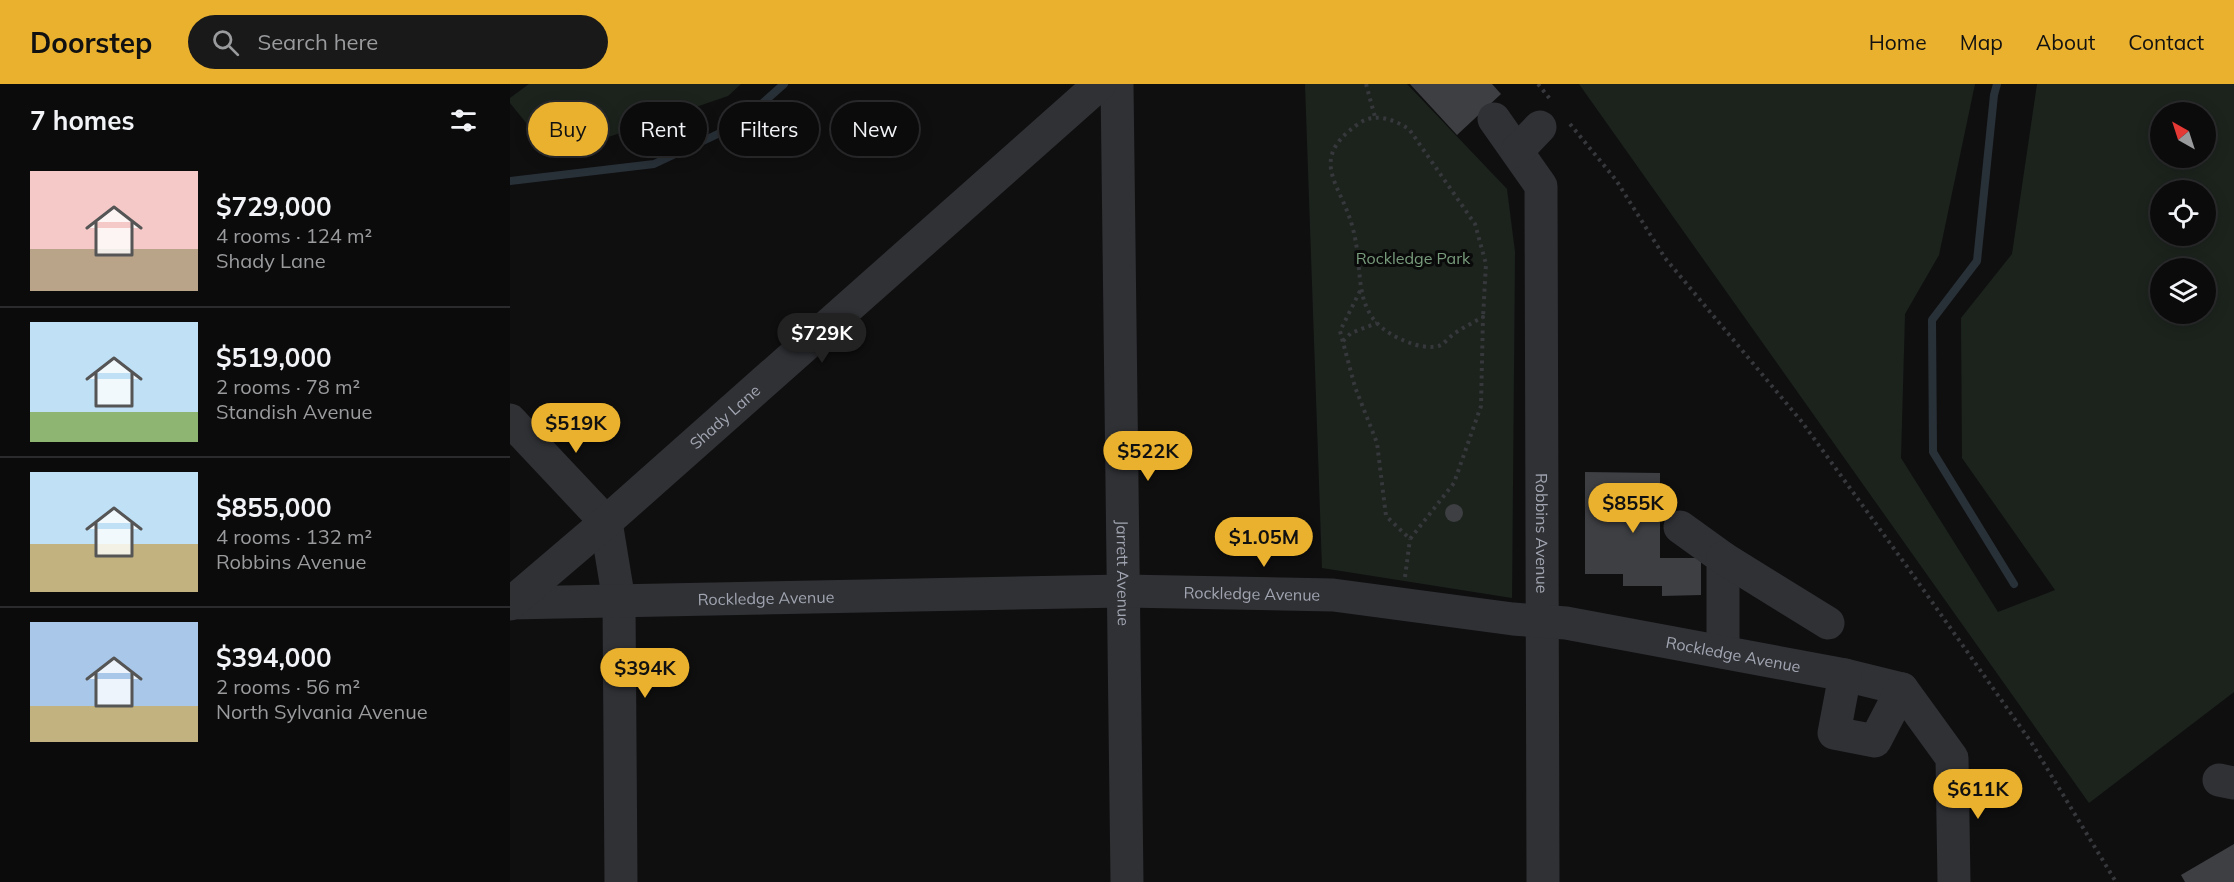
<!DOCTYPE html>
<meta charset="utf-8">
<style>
:root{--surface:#0b0b0c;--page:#19191a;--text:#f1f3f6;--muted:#9a9b9d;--line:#2b2b2d;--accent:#e9b12e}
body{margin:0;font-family:Mulish,sans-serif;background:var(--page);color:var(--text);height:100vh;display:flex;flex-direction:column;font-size:22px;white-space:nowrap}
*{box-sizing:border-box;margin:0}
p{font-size:20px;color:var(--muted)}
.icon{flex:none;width:33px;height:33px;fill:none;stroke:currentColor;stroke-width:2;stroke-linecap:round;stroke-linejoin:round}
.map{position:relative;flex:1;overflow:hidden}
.side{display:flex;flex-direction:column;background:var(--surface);width:510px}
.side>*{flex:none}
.top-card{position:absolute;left:18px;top:18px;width:570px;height:54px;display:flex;gap:12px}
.needle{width:39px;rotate:321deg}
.controls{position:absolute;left:1640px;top:18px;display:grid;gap:12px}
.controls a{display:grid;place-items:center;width:66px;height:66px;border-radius:50%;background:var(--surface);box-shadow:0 3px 15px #0003,0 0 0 2px var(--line);font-size:30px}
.price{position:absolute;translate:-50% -51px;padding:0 14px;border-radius:21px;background:var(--accent);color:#111;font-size:20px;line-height:39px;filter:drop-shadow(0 2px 3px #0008)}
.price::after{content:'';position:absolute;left:50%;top:36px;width:18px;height:14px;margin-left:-9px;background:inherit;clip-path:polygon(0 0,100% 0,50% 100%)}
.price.current{background:#222;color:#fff}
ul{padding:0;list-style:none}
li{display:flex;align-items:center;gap:18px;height:150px;padding:0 30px}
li+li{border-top:2px solid var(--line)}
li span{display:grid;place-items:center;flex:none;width:168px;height:120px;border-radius:0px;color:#555}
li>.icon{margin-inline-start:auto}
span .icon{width:72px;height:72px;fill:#fffc;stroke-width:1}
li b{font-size:26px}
h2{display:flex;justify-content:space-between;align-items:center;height:72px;padding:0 30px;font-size:26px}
.tag{padding:0 21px;border-radius:27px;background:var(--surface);box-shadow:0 3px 15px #0003,0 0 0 2px var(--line);font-size:21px;line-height:54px}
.tag.current{background:var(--accent);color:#111}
header{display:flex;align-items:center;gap:36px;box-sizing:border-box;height:84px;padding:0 30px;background:var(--accent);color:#111}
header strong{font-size:28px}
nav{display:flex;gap:33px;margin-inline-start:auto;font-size:21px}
.search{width:420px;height:54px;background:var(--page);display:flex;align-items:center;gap:15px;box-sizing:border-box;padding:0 21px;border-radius:33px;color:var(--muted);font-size:22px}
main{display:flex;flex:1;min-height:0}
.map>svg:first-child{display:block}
.green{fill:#1c231d;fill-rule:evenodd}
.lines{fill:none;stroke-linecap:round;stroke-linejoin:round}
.stream{stroke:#293138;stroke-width:8}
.building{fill:#3e3f43}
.path{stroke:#36383c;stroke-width:4;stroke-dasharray:3 4.5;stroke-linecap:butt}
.minor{stroke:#303135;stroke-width:33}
.labels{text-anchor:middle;stroke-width:6;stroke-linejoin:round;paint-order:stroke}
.park-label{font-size:16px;fill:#789c7c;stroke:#0a0a0b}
.street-label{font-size:16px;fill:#a1a5b1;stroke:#0a0a0b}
</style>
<header>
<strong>Doorstep</strong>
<div class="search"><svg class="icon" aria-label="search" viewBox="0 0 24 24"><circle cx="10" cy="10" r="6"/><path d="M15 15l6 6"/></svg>Search here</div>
<nav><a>Home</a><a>Map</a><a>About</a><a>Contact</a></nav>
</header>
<main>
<section class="side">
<h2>7 homes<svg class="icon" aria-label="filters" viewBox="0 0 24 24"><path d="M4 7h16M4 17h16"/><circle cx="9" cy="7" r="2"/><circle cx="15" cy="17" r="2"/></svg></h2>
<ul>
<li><span style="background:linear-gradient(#f6c9c9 65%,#b9a48a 0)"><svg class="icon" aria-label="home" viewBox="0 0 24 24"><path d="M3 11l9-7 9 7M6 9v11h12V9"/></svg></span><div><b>$729,000</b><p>4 rooms · 124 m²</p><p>Shady Lane</p></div></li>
<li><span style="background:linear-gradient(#bfe0f5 75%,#8fb573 0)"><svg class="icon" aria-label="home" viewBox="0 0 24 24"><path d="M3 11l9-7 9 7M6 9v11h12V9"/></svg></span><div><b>$519,000</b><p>2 rooms · 78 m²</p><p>Standish Avenue</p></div></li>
<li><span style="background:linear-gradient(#bfe0f5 60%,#c2b280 0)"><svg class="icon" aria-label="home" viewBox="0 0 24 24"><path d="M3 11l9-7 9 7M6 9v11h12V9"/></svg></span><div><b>$855,000</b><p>4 rooms · 132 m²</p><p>Robbins Avenue</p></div></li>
<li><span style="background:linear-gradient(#a9c7e8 70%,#c2b280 0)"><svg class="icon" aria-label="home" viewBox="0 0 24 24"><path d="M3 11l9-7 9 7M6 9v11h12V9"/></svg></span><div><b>$394,000</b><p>2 rooms · 56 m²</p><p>North Sylvania Avenue</p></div></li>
</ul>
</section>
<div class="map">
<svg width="1724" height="798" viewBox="0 0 1724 798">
<rect width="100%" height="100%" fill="#0f0f10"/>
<g class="green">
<polygon points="19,0 231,0 218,12 43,72 0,19 0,14"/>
<polygon points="795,0 897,0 997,105 1005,168 1002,514 812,484"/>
<path d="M1069,0H1465L1429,171L1395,230L1391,374L1488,528L1545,506L1452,374L1451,234L1502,170L1527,0H1724V608L1579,719ZM1695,28V74H1650V28ZM1695,106V152H1650V106ZM1695,184V230H1650V184Z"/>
</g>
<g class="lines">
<g class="stream">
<polyline points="1487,0 1484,11 1467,177 1422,236 1423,368 1504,500"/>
<polyline points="0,97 144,80 229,40 274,0"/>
</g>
</g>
<g class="building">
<polygon points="900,0 982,0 991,10 947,51"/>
<polygon points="1075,388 1150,389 1150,474 1191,474 1191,511 1152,512 1152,502 1113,502 1113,490 1075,490"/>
<circle cx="944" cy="429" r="9"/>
<polygon points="1724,760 1724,798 1675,798 1671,791"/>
</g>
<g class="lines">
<g class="path">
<polyline points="856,0 865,33"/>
<polyline points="1028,0 1040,15"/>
<polyline points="1060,40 1106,96 1155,174 1292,338 1398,484 1521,658 1606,798"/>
<path d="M850,207L830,247L845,303L867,359L876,432L900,455L944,399L971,322L973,233C964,238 954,243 945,249C940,252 936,258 931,261C923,265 908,262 900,259C837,236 856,194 843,145C832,100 796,77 848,40C864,28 883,35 899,45L965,140L976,180L973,233"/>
<polyline points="833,257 841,249 867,239"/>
<polyline points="895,493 900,455"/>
</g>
<g class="minor">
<path id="s1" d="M607,0L617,798"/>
<path id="s2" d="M984,35L1031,102L1033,798"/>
<polyline points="1007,67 1030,43"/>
<polyline points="0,336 96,438 109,517 111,798"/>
<polyline points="1170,443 1213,474 1213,568"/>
<polyline points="1213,474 1318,539"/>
<path id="s3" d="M0,519L614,507L823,511L1003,535L1056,539L1335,591L1392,605L1442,674L1444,798"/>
<path id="s4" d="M0,520L96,438L590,0"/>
<polyline points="1335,591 1324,649 1365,657 1392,605"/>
<polyline points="1709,696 1724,699"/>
</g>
</g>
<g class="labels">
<g class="park-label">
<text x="903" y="180">Rockledge Park</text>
</g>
<g class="street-label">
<text dy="6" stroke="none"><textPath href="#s4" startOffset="285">Shady Lane</textPath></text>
<text dy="6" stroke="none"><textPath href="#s2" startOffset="429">Robbins Avenue</textPath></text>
<text dy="6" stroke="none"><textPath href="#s1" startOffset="489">Jarrett Avenue</textPath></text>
<text dy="6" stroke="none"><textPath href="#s3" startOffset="742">Rockledge Avenue</textPath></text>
<text dy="6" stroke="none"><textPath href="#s3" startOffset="256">Rockledge Avenue</textPath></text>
<text dy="6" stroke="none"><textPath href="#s3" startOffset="1228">Rockledge Avenue</textPath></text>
</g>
</g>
</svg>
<div class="controls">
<a><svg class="needle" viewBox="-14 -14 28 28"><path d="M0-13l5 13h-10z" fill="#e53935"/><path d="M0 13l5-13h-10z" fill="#9a9b9d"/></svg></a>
<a><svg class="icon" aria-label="locate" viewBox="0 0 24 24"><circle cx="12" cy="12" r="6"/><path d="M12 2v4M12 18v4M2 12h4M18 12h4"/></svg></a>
<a><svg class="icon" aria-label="layers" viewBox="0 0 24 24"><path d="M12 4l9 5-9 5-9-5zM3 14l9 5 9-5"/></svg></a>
</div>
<b class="price current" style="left:312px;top:280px">$729K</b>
<b class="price" style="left:66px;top:370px">$519K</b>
<b class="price" style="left:638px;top:398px">$522K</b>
<b class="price" style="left:1123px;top:450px">$855K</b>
<b class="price" style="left:754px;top:484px">$1.05M</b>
<b class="price" style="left:135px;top:615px">$394K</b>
<b class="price" style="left:1468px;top:736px">$611K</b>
<div class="top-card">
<a class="tag current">Buy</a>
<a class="tag">Rent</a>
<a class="tag">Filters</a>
<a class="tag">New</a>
</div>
</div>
</main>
